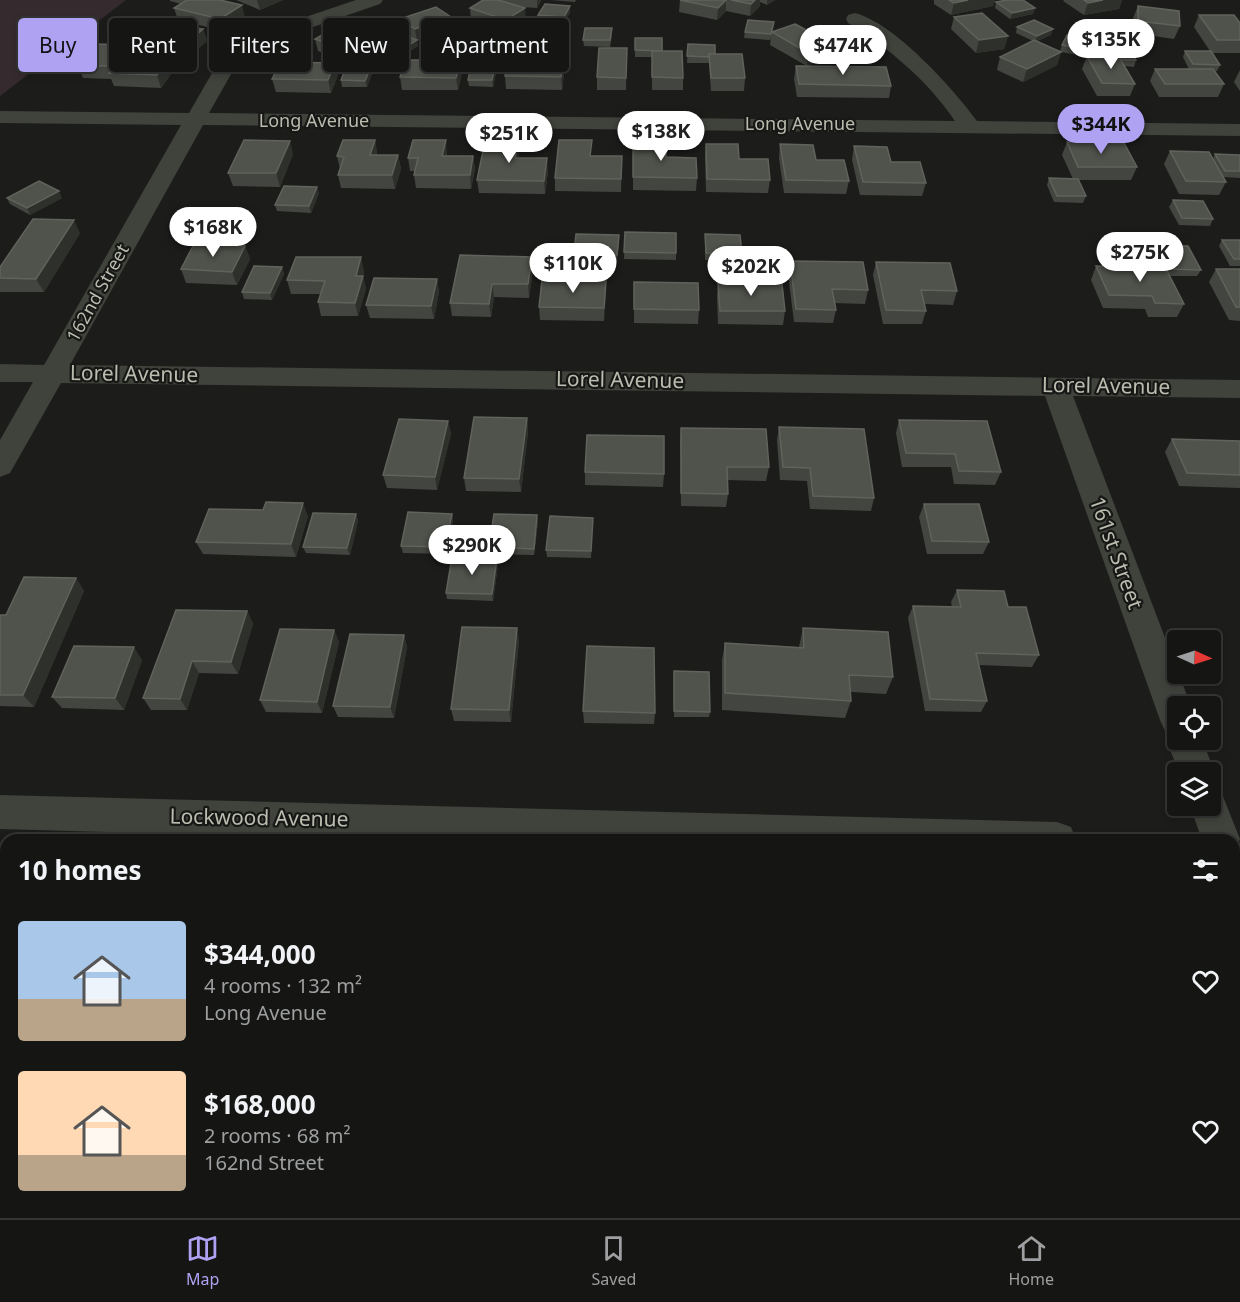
<!DOCTYPE html>
<meta charset="utf-8">
<style>
:root{--surface:#151614;--page:#222322;--text:#f1f3f6;--muted:#9d9fa0;--line:#343534;--accent:#afa2f3}
body{margin:0;font-family:"Noto Sans",sans-serif;background:var(--page);color:var(--text);height:100vh;display:flex;flex-direction:column;font-size:22px;white-space:nowrap}
*{box-sizing:border-box;margin:0}
p{font-size:20px;color:var(--muted)}
.icon{flex:none;width:33px;height:33px;fill:none;stroke:currentColor;stroke-width:2;stroke-linecap:round;stroke-linejoin:round}
.map{position:relative;flex:1;overflow:hidden}
.drawer{position:absolute;left:0px;top:834px;width:1240px;height:384px;display:flex;flex-direction:column;background:var(--surface);border-radius:18px 18px 0 0;box-shadow:0 3px 9px #0003,0 0 0 2px var(--line)}
.drawer>*{flex:none}
.guide{position:absolute;left:18px;top:18px;width:600px;height:54px;display:flex;gap:12px}
.needle{width:39px;rotate:93deg}
.buttons{position:absolute;left:1167px;top:630px;display:grid;gap:12px}
.buttons a{display:grid;place-items:center;width:54px;height:54px;border-radius:6px;background:var(--surface);box-shadow:0 3px 9px #0003,0 0 0 2px var(--line);font-size:30px}
.price{position:absolute;translate:-50% -51px;padding:0 14px;border-radius:21px;background:#fff;color:#222;font-size:20px;line-height:39px;filter:drop-shadow(0 2px 3px #0008)}
.price::after{content:'';position:absolute;left:50%;top:36px;width:18px;height:14px;margin-left:-9px;background:inherit;clip-path:polygon(0 0,100% 0,50% 100%)}
.price.selected{background:var(--accent);color:#111}
ul{padding:0;list-style:none}
li{display:flex;align-items:center;gap:18px;height:150px;padding:0 18px}
li span{display:grid;place-items:center;flex:none;width:168px;height:120px;border-radius:6px;color:#555}
li>.icon{margin-inline-start:auto}
span .icon{width:72px;height:72px;fill:#fffc;stroke-width:1}
li b{font-size:26px}
h2{display:flex;justify-content:space-between;align-items:center;height:72px;padding:0 18px;font-size:26px}
.pill{padding:0 21px;border-radius:6px;background:var(--surface);box-shadow:0 3px 9px #0003,0 0 0 2px var(--line);font-size:21px;line-height:54px}
.pill.selected{background:var(--accent);color:#111}
.tab-bar{display:flex;justify-content:space-around;align-items:center;height:84px;border-top:2px solid var(--line);background:var(--surface);font-size:16px;color:var(--muted)}
.tab-bar a{display:grid;justify-items:center;gap:3px}
.tab-bar .selected{color:var(--accent)}
.map>svg:first-child{display:block}
.green{fill:#352a2e}
.lines{fill:none;stroke-linecap:round;stroke-linejoin:round}
.minor{fill:#40423c;fill-rule:evenodd}
.wall{fill:#434540}
.shaded-wall{fill:#2e302c}
.building{fill:#50524c;stroke:#60625b;stroke-width:1.5}
.labels{text-anchor:middle;stroke-width:4.5;stroke-linejoin:round;paint-order:stroke}
.far-street-label{font-size:18px;fill:#b9bcae;stroke:#171816}
.street-label{font-size:21px;fill:#b9bcae;stroke:#171816}
</style>
<div class="map">
<svg width="1240" height="1218" viewBox="0 0 1240 1218">
<rect width="100%" height="100%" fill="#1c1d1b"/>
<polygon class="green" points="0,0 126,0 0,96"/>
<g class="lines">
<g class="minor">
<path d="M356,0H383L380,4L284,37L234,69L209,113L955,121C927,80 890,49 848,23L846,19L848,15L855,13C894,23 953,88 977,121L1240,124V136L203,125L70,365L1240,380V398L1073,396L1191,706H1178V740H1202L1215,772L1210,783V772H1179L1166,740L1169,732L1165,731L1160,720L1045,396L61,383L10,473L0,477V440L33,382H0V364L44,365L181,125L0,123V111L189,113L219,61L270,29Z"/>
<polygon points="1210,789 1222,794 1240,839 1234,853 1234,840 1202,840 1190,806 1210,806"/>
<polygon points="0,795 1057,822 1071,827 1076,840 390,840 0,829"/>
</g>
</g>
<g class="wall">
<polygon points="170,0 220,0 245,18 224,31 178,20 174,8 181,4 170,1"/>
<polygon points="236,0 283,0 260,10"/>
<polygon points="483,0 541,0 537,8 522,7 526,20 507,33 471,21 470,8"/>
<polygon points="551,0 576,0 575,2"/>
<polygon points="680,0 775,0 767,5 760,2 760,6 750,16 726,11 717,20 679,12"/>
<polygon points="934,0 995,0 993,6 951,15 934,4"/>
<polygon points="1064,0 1122,0 1119,9 1084,15 1063,1"/>
<polygon points="996,2 1035,8 1033,14 1010,19 995,8"/>
<polygon points="570,6 570,12 564,24 539,21 538,15"/>
<polygon points="1138,6 1180,26 1174,39 1133,33 1133,18"/>
<polygon points="1199,15 1240,23 1240,53 1212,53 1220,65 1217,71 1215,71 1224,84 1218,97 1159,97 1150,81 1155,69 1189,69 1183,57 1185,51 1210,51 1194,27"/>
<polygon points="451,17 453,29 417,41 418,46 400,57 379,51 378,44 412,38 402,31 400,19"/>
<polygon points="954,17 1008,36 1004,49 976,53 951,29"/>
<polygon points="1017,27 1051,35 1037,41 1060,51 1062,45 1090,40 1083,56 1061,52 1057,65 1023,82 997,70 1000,57 1033,41 1016,33"/>
<polygon points="203,29 207,41 190,56 176,54 172,58 146,54 144,49 141,48 136,36"/>
<polygon points="745,32 772,32 832,44 830,57 807,66 770,45 771,36 770,40 744,38"/>
<polygon points="612,35 610,47 584,46 583,40"/>
<polygon points="635,38 662,51 683,78 683,90 652,90 652,57 635,57"/>
<polygon points="315,39 376,40 341,60 318,51"/>
<polygon points="688,44 715,54 745,78 744,91 711,91 709,63 687,63"/>
<polygon points="125,45 130,57 128,59 168,61 172,73 161,88 114,86 111,79 83,78 78,65"/>
<polygon points="627,48 626,90 597,90 597,77"/>
<polygon points="1100,48 1136,60 1134,67 1125,66 1135,84 1130,96 1097,96 1082,69 1087,56 1099,56 1098,54"/>
<polygon points="563,60 564,73 562,90 506,89 505,76"/>
<polygon points="796,66 891,86 889,98 797,97 794,79"/>
<polygon points="371,67 372,74 367,87 342,87 341,80"/>
<polygon points="1240,70 1240,91 1234,82"/>
<polygon points="462,73 458,90 402,90 400,77"/>
<polygon points="496,73 493,87 469,86 468,80"/>
<polygon points="338,75 331,93 276,92 272,79"/>
<polygon points="375,140 377,153 377,155 398,155 401,169 395,189 341,188 338,175 340,169 337,156"/>
<polygon points="633,142 666,157 697,178 696,191 633,190"/>
<polygon points="1067,142 1137,167 1131,180 1079,180 1086,196 1083,203 1054,202 1047,185 1049,178 1073,179 1062,155"/>
<polygon points="706,144 739,159 770,180 768,193 706,192 705,157"/>
<polygon points="780,144 816,160 849,181 846,194 784,193 779,158"/>
<polygon points="854,146 891,162 926,183 922,196 860,195 852,160"/>
<polygon points="1170,151 1213,159 1215,154 1240,155 1240,178 1224,177 1226,182 1219,195 1179,194 1164,164"/>
<polygon points="447,153 447,156 473,156 475,169 471,189 416,188 414,175 415,171 410,171 408,158"/>
<polygon points="293,154 280,187 233,186 228,173"/>
<polygon points="519,155 518,158 548,171 545,194 479,193 477,180"/>
<polygon points="622,156 621,192 555,191 555,178"/>
<polygon points="319,193 311,213 277,211 275,205"/>
<polygon points="7,198 62,198 30,215 10,204"/>
<polygon points="1173,200 1213,219 1210,226 1179,225 1169,207"/>
<polygon points="625,232 676,253 676,260 624,259"/>
<polygon points="80,233 44,292 0,292 0,267"/>
<polygon points="705,234 742,254 741,261 705,260"/>
<polygon points="1222,240 1240,240 1240,266 1230,266 1219,246"/>
<polygon points="619,241 617,262 574,261 574,254"/>
<polygon points="1151,245 1201,270 1197,276 1169,276 1184,304 1177,317 1148,317 1145,309 1103,308 1091,280 1096,266 1155,267 1148,252"/>
<polygon points="245,246 250,259 237,285 186,283 181,269"/>
<polygon points="460,255 533,270 529,298 494,297 491,317 452,316 450,303"/>
<polygon points="790,261 868,290 865,304 834,303 836,310 833,323 794,322 788,274"/>
<polygon points="876,262 957,291 953,305 924,304 926,311 922,324 883,324 873,275"/>
<polygon points="282,267 284,274 272,300 244,299 242,292"/>
<polygon points="1216,269 1240,269 1240,321 1229,320 1209,282"/>
<polygon points="364,271 363,276 366,289 358,316 321,316 318,302 320,294 291,294 287,280"/>
<polygon points="437,279 439,292 434,319 370,318 366,305"/>
<polygon points="606,281 604,321 540,320 539,307"/>
<polygon points="634,282 699,310 698,324 634,323"/>
<polygon points="718,283 785,311 783,325 718,324 717,297"/>
<polygon points="527,418 528,432 521,492 466,491 464,478"/>
<polygon points="899,420 1001,472 995,485 954,484 951,467 902,467 896,433"/>
<polygon points="448,421 451,434 437,490 387,488 383,475"/>
<polygon points="779,427 874,498 871,511 810,509 807,481 780,480 777,440"/>
<polygon points="681,428 769,467 766,481 727,480 728,494 726,507 681,506 680,441"/>
<polygon points="1172,439 1240,441 1240,488 1179,486 1165,452"/>
<polygon points="585,472 664,474 663,487 585,485"/>
<polygon points="924,504 989,542 983,554 927,554 919,517"/>
<polygon points="356,514 358,521 350,555 306,553 303,547"/>
<polygon points="452,514 453,520 447,554 403,553 401,546"/>
<polygon points="537,515 538,522 534,555 490,554 489,547"/>
<polygon points="308,516 296,557 203,554 196,542"/>
<polygon points="593,518 591,558 547,557 546,550"/>
<polygon points="498,565 493,601 447,599 446,593"/>
<polygon points="76,578 84,591 34,707 0,706 0,615 6,615"/>
<polygon points="957,590 1008,607 1039,655 1032,667 979,665 987,701 981,712 925,711 908,618 913,606 952,607 951,602"/>
<polygon points="247,611 253,624 238,674 199,673 187,710 151,710 143,698"/>
<polygon points="803,628 893,677 886,694 851,692 851,701 845,718 722,710 722,660 725,643 799,647"/>
<polygon points="334,630 339,642 322,713 266,712 260,700"/>
<polygon points="404,635 407,647 394,718 338,717 333,706"/>
<polygon points="519,640 511,722 454,721 451,709"/>
<polygon points="142,660 124,710 62,708 52,697"/>
<polygon points="674,671 710,712 709,717 674,717"/>
<polygon points="583,711 655,713 654,724 584,723"/>
</g>
<g class="shaded-wall">
<polygon points="257,0 283,0 260,10"/>
<polygon points="537,0 541,0 537,8"/>
<polygon points="726,0 726,11 717,20 718,8"/>
<polygon points="755,0 760,0 760,6 750,16 751,4"/>
<polygon points="767,0 775,0 767,5"/>
<polygon points="968,0 995,0 993,6 951,15 954,3"/>
<polygon points="1103,0 1122,0 1119,9 1084,15 1088,3"/>
<polygon points="242,5 245,18 224,31 220,19"/>
<polygon points="570,6 570,12 564,24 564,17"/>
<polygon points="525,8 526,20 507,33 506,20"/>
<polygon points="1035,8 1033,14 1010,19 1012,13"/>
<polygon points="451,17 453,29 417,41 418,46 400,57 399,51 417,40 415,29"/>
<polygon points="374,27 376,40 341,60 339,47"/>
<polygon points="203,29 207,41 190,56 186,44"/>
<polygon points="1053,29 1051,35 1035,42 1037,36"/>
<polygon points="1008,36 1004,49 976,53 979,40"/>
<polygon points="172,42 176,54 172,58 167,45"/>
<polygon points="832,44 830,57 807,66 808,53"/>
<polygon points="125,45 130,57 117,74 110,73 107,66"/>
<polygon points="1061,52 1057,65 1023,82 1027,69"/>
<polygon points="461,60 462,73 458,90 456,78"/>
<polygon points="563,60 564,73 562,90 561,77"/>
<polygon points="168,61 172,73 161,88 157,75"/>
<polygon points="335,63 338,75 331,93 328,80"/>
<polygon points="371,67 372,74 367,87 365,81"/>
<polygon points="495,67 496,73 493,87 492,80"/>
<polygon points="375,140 377,153 373,168 370,155"/>
<polygon points="446,140 447,153 444,169 442,156"/>
<polygon points="290,141 293,154 280,187 276,173"/>
<polygon points="518,142 519,155 516,171 515,158"/>
<polygon points="398,155 401,169 395,189 392,175"/>
<polygon points="473,156 475,169 471,189 470,175"/>
<polygon points="547,158 548,171 545,194 544,181"/>
<polygon points="317,187 319,193 311,213 309,206"/>
<polygon points="59,191 62,198 30,215 27,208"/>
<polygon points="74,220 80,233 44,292 36,279"/>
<polygon points="245,246 250,259 237,285 232,272"/>
<polygon points="361,257 364,271 359,289 356,276"/>
<polygon points="532,257 533,270 529,298 528,284"/>
<polygon points="282,267 284,274 272,300 270,293"/>
<polygon points="363,276 366,289 358,316 355,303"/>
<polygon points="437,279 439,292 434,319 431,306"/>
<polygon points="606,281 606,294 604,321 604,308"/>
<polygon points="492,284 494,297 491,317 489,304"/>
<polygon points="527,418 528,432 521,492 519,479"/>
<polygon points="448,421 451,434 437,490 435,477"/>
<polygon points="303,503 308,516 296,557 291,544"/>
<polygon points="356,514 358,521 350,555 347,548"/>
<polygon points="452,514 453,520 447,554 445,547"/>
<polygon points="537,515 538,522 534,555 534,549"/>
<polygon points="497,558 498,565 493,601 492,594"/>
<polygon points="76,578 84,591 34,707 23,695"/>
<polygon points="247,611 253,624 238,674 231,662"/>
<polygon points="517,628 519,640 511,722 509,710"/>
<polygon points="334,630 339,642 322,713 317,702"/>
<polygon points="404,635 407,647 394,718 390,707"/>
<polygon points="134,647 142,660 124,710 115,698"/>
<polygon points="192,661 199,673 187,710 180,699"/>
<polygon points="6,982 6,1022 0,1038 0,997"/>
</g>
<g class="building">
<polygon points="187,0 220,0 242,5 220,19 174,8"/>
<polygon points="483,0 498,0 525,8 506,20 470,8"/>
<polygon points="680,0 726,0 718,8"/>
<polygon points="731,0 755,0 751,4"/>
<polygon points="949,0 968,0 954,3"/>
<polygon points="1007,0 1023,0 1035,8 1012,13 996,2"/>
<polygon points="1084,0 1103,0 1088,3"/>
<polygon points="545,4 570,6 564,17 538,15"/>
<polygon points="1138,6 1179,11 1180,26 1138,21"/>
<polygon points="436,7 451,17 415,29 400,19"/>
<polygon points="982,13 1008,36 979,40 954,17"/>
<polygon points="1199,15 1234,15 1240,23 1240,40 1217,40"/>
<polygon points="349,19 374,27 339,47 315,39"/>
<polygon points="748,20 774,22 771,34 745,32"/>
<polygon points="1034,20 1053,29 1037,36 1017,27"/>
<polygon points="153,22 203,29 186,44 172,42 167,45 141,42 146,37 136,36"/>
<polygon points="795,24 832,44 808,53 772,32"/>
<polygon points="585,28 612,28 610,40 583,40"/>
<polygon points="396,33 417,40 399,51 378,44"/>
<polygon points="1067,35 1090,40 1085,50 1062,45"/>
<polygon points="635,38 662,38 662,51 635,50"/>
<polygon points="1034,40 1061,52 1027,69 1000,57"/>
<polygon points="97,44 125,45 107,66 78,65"/>
<polygon points="688,44 715,45 715,54 709,54 709,57 687,56"/>
<polygon points="599,48 627,48 626,78 597,77"/>
<polygon points="1100,48 1130,48 1136,60 1121,60 1119,57 1105,56"/>
<polygon points="652,51 682,51 683,78 652,77"/>
<polygon points="1185,51 1211,51 1220,65 1193,64"/>
<polygon points="709,54 742,54 745,78 711,78"/>
<polygon points="1087,56 1119,57 1135,84 1102,83"/>
<polygon points="121,59 168,61 157,75 109,73"/>
<polygon points="509,59 563,60 561,77 505,76"/>
<polygon points="406,60 461,60 456,78 400,77"/>
<polygon points="281,62 335,63 328,80 272,79"/>
<polygon points="471,66 495,67 492,80 468,80"/>
<polygon points="796,66 886,67 891,86 799,84"/>
<polygon points="346,67 371,67 365,81 341,80"/>
<polygon points="1155,69 1213,69 1224,84 1165,84"/>
<polygon points="244,140 290,141 276,173 228,173"/>
<polygon points="343,140 375,140 370,155 398,155 392,175 338,175 344,157 337,156"/>
<polygon points="413,140 446,140 442,156 473,156 470,175 414,175 418,158 408,158"/>
<polygon points="559,140 592,140 590,156 622,156 621,179 555,178"/>
<polygon points="485,141 518,142 515,158 547,158 544,181 477,180"/>
<polygon points="633,142 666,142 666,157 696,158 697,178 633,177"/>
<polygon points="1067,142 1124,143 1137,167 1078,167"/>
<polygon points="706,144 738,144 739,159 768,159 770,180 707,179"/>
<polygon points="780,144 813,145 816,160 844,160 849,181 786,180"/>
<polygon points="854,146 887,147 891,162 920,162 926,183 863,182"/>
<polygon points="1170,151 1209,152 1226,182 1186,181"/>
<polygon points="1215,154 1240,155 1240,171 1225,171"/>
<polygon points="1049,178 1078,179 1086,196 1057,196"/>
<polygon points="39,181 59,191 27,208 7,198"/>
<polygon points="284,186 317,187 309,206 275,205"/>
<polygon points="1173,200 1203,201 1213,219 1182,218"/>
<polygon points="33,219 74,220 36,279 0,278 0,267"/>
<polygon points="625,232 676,233 676,253 624,252"/>
<polygon points="576,234 619,235 617,255 574,254"/>
<polygon points="705,234 740,235 742,254 706,253"/>
<polygon points="1222,240 1240,240 1240,259 1234,259"/>
<polygon points="194,244 245,246 232,272 181,269"/>
<polygon points="1151,245 1188,246 1201,270 1166,269 1165,267 1162,267"/>
<polygon points="460,255 532,257 528,284 492,284 489,304 450,303"/>
<polygon points="296,257 361,257 356,276 363,276 355,303 318,302 325,281 287,280"/>
<polygon points="790,261 863,262 868,290 832,289 836,310 796,309"/>
<polygon points="876,262 950,263 957,291 921,290 926,311 886,310"/>
<polygon points="254,266 282,267 270,293 242,292"/>
<polygon points="1096,266 1165,267 1184,304 1155,303 1152,296 1109,295"/>
<polygon points="1216,269 1240,269 1240,307 1236,307"/>
<polygon points="374,278 437,279 431,306 366,305"/>
<polygon points="542,280 606,281 604,308 539,307"/>
<polygon points="634,282 698,283 699,310 634,309"/>
<polygon points="718,283 782,284 785,311 720,311"/>
<polygon points="474,417 527,418 519,479 464,478"/>
<polygon points="399,419 448,421 435,477 383,475"/>
<polygon points="899,420 987,421 1001,472 959,471 955,454 906,453"/>
<polygon points="779,427 864,429 874,498 813,496 810,468 783,467"/>
<polygon points="681,428 766,429 769,467 727,467 728,494 681,493"/>
<polygon points="587,435 664,436 664,474 585,472"/>
<polygon points="1172,439 1240,441 1240,475 1187,473"/>
<polygon points="266,502 303,503 291,544 196,542 209,509 263,510"/>
<polygon points="924,504 979,504 989,542 932,541"/>
<polygon points="408,512 452,514 445,547 401,546"/>
<polygon points="313,513 356,514 347,548 303,547"/>
<polygon points="494,514 537,515 534,549 489,547"/>
<polygon points="550,516 593,518 591,551 546,550"/>
<polygon points="452,557 497,558 492,594 446,593"/>
<polygon points="24,577 76,578 23,695 0,695 0,615 6,615"/>
<polygon points="957,590 1004,591 1008,607 1026,607 1039,655 976,653 987,701 930,699 913,606 961,607"/>
<polygon points="176,610 247,611 231,662 192,661 180,699 143,698"/>
<polygon points="462,627 517,628 509,710 451,709"/>
<polygon points="803,628 888,632 893,677 849,675 851,701 725,693 725,643 804,648"/>
<polygon points="280,629 334,630 317,702 260,700"/>
<polygon points="350,634 404,635 390,707 333,706"/>
<polygon points="74,646 134,647 115,698 52,697"/>
<polygon points="587,646 654,648 655,713 583,711"/>
<polygon points="674,671 709,672 710,712 674,711"/>
<polygon points="0,982 6,982 0,997"/>
<polygon points="6,1083 6,1107 0,1107 0,1098"/>
</g>
<g class="labels">
<g class="far-street-label">
<text x="314" y="127">Long Avenue</text>
<text x="800" y="130">Long Avenue</text>
<text transform="translate(98 293) rotate(-61)" y="6">162nd Street</text>
</g>
<g class="street-label">
<text transform="translate(134 374) rotate(1)" y="7">Lorel Avenue</text>
<text transform="translate(620 380) rotate(1)" y="7">Lorel Avenue</text>
<text transform="translate(1106 386) rotate(1)" y="7">Lorel Avenue</text>
<text transform="translate(1116 553) rotate(70)" y="7">161st Street</text>
<text transform="translate(259 818) rotate(1)" y="7">Lockwood Avenue</text>
</g>
</g>
</svg>
<div class="buttons">
<a><svg class="needle" viewBox="-14 -14 28 28"><path d="M0-13l5 13h-10z" fill="#e53935"/><path d="M0 13l5-13h-10z" fill="#9d9fa0"/></svg></a>
<a><svg class="icon" aria-label="locate" viewBox="0 0 24 24"><circle cx="12" cy="12" r="6"/><path d="M12 2v4M12 18v4M2 12h4M18 12h4"/></svg></a>
<a><svg class="icon" aria-label="layers" viewBox="0 0 24 24"><path d="M12 4l9 5-9 5-9-5zM3 14l9 5 9-5"/></svg></a>
</div>
<b class="price" style="left:1111px;top:70px">$135K</b>
<b class="price" style="left:843px;top:76px">$474K</b>
<b class="price selected" style="left:1101px;top:155px">$344K</b>
<b class="price" style="left:661px;top:162px">$138K</b>
<b class="price" style="left:509px;top:164px">$251K</b>
<b class="price" style="left:213px;top:258px">$168K</b>
<b class="price" style="left:1140px;top:283px">$275K</b>
<b class="price" style="left:573px;top:294px">$110K</b>
<b class="price" style="left:751px;top:297px">$202K</b>
<b class="price" style="left:472px;top:576px">$290K</b>
<div class="guide">
<a class="pill selected">Buy</a>
<a class="pill">Rent</a>
<a class="pill">Filters</a>
<a class="pill">New</a>
<a class="pill">Apartment</a>
</div>
<section class="drawer">
<h2>10 homes<svg class="icon" aria-label="filters" viewBox="0 0 24 24"><path d="M4 7h16M4 17h16"/><circle cx="9" cy="7" r="2"/><circle cx="15" cy="17" r="2"/></svg></h2>
<ul>
<li><span style="background:linear-gradient(#a9c7e8 65%,#b9a48a 0)"><svg class="icon" aria-label="home" viewBox="0 0 24 24"><path d="M3 11l9-7 9 7M6 9v11h12V9"/></svg></span><div><b>$344,000</b><p>4 rooms · 132 m²</p><p>Long Avenue</p></div><svg class="icon" aria-label="heart" viewBox="0 0 24 24"><path d="M12 20l-8-8c-3-5 5-10 8-4 3-6 11-1 8 4z"/></svg></li>
<li><span style="background:linear-gradient(#ffd9b3 70%,#b9a48a 0)"><svg class="icon" aria-label="home" viewBox="0 0 24 24"><path d="M3 11l9-7 9 7M6 9v11h12V9"/></svg></span><div><b>$168,000</b><p>2 rooms · 68 m²</p><p>162nd Street</p></div><svg class="icon" aria-label="heart" viewBox="0 0 24 24"><path d="M12 20l-8-8c-3-5 5-10 8-4 3-6 11-1 8 4z"/></svg></li>
</ul>
</section>
</div>
<nav class="tab-bar">
<a class="selected"><svg class="icon" aria-label="map" viewBox="0 0 24 24"><path d="M3 6l6-2 6 2 6-2v14l-6 2-6-2-6 2zM9 4v14M15 6v14"/></svg>Map</a>
<a><svg class="icon" aria-label="saved" viewBox="0 0 24 24"><path d="M7 4h10v16l-5-4-5 4z"/></svg>Saved</a>
<a><svg class="icon" aria-label="home" viewBox="0 0 24 24"><path d="M3 11l9-7 9 7M6 9v11h12V9"/></svg>Home</a>
</nav>
